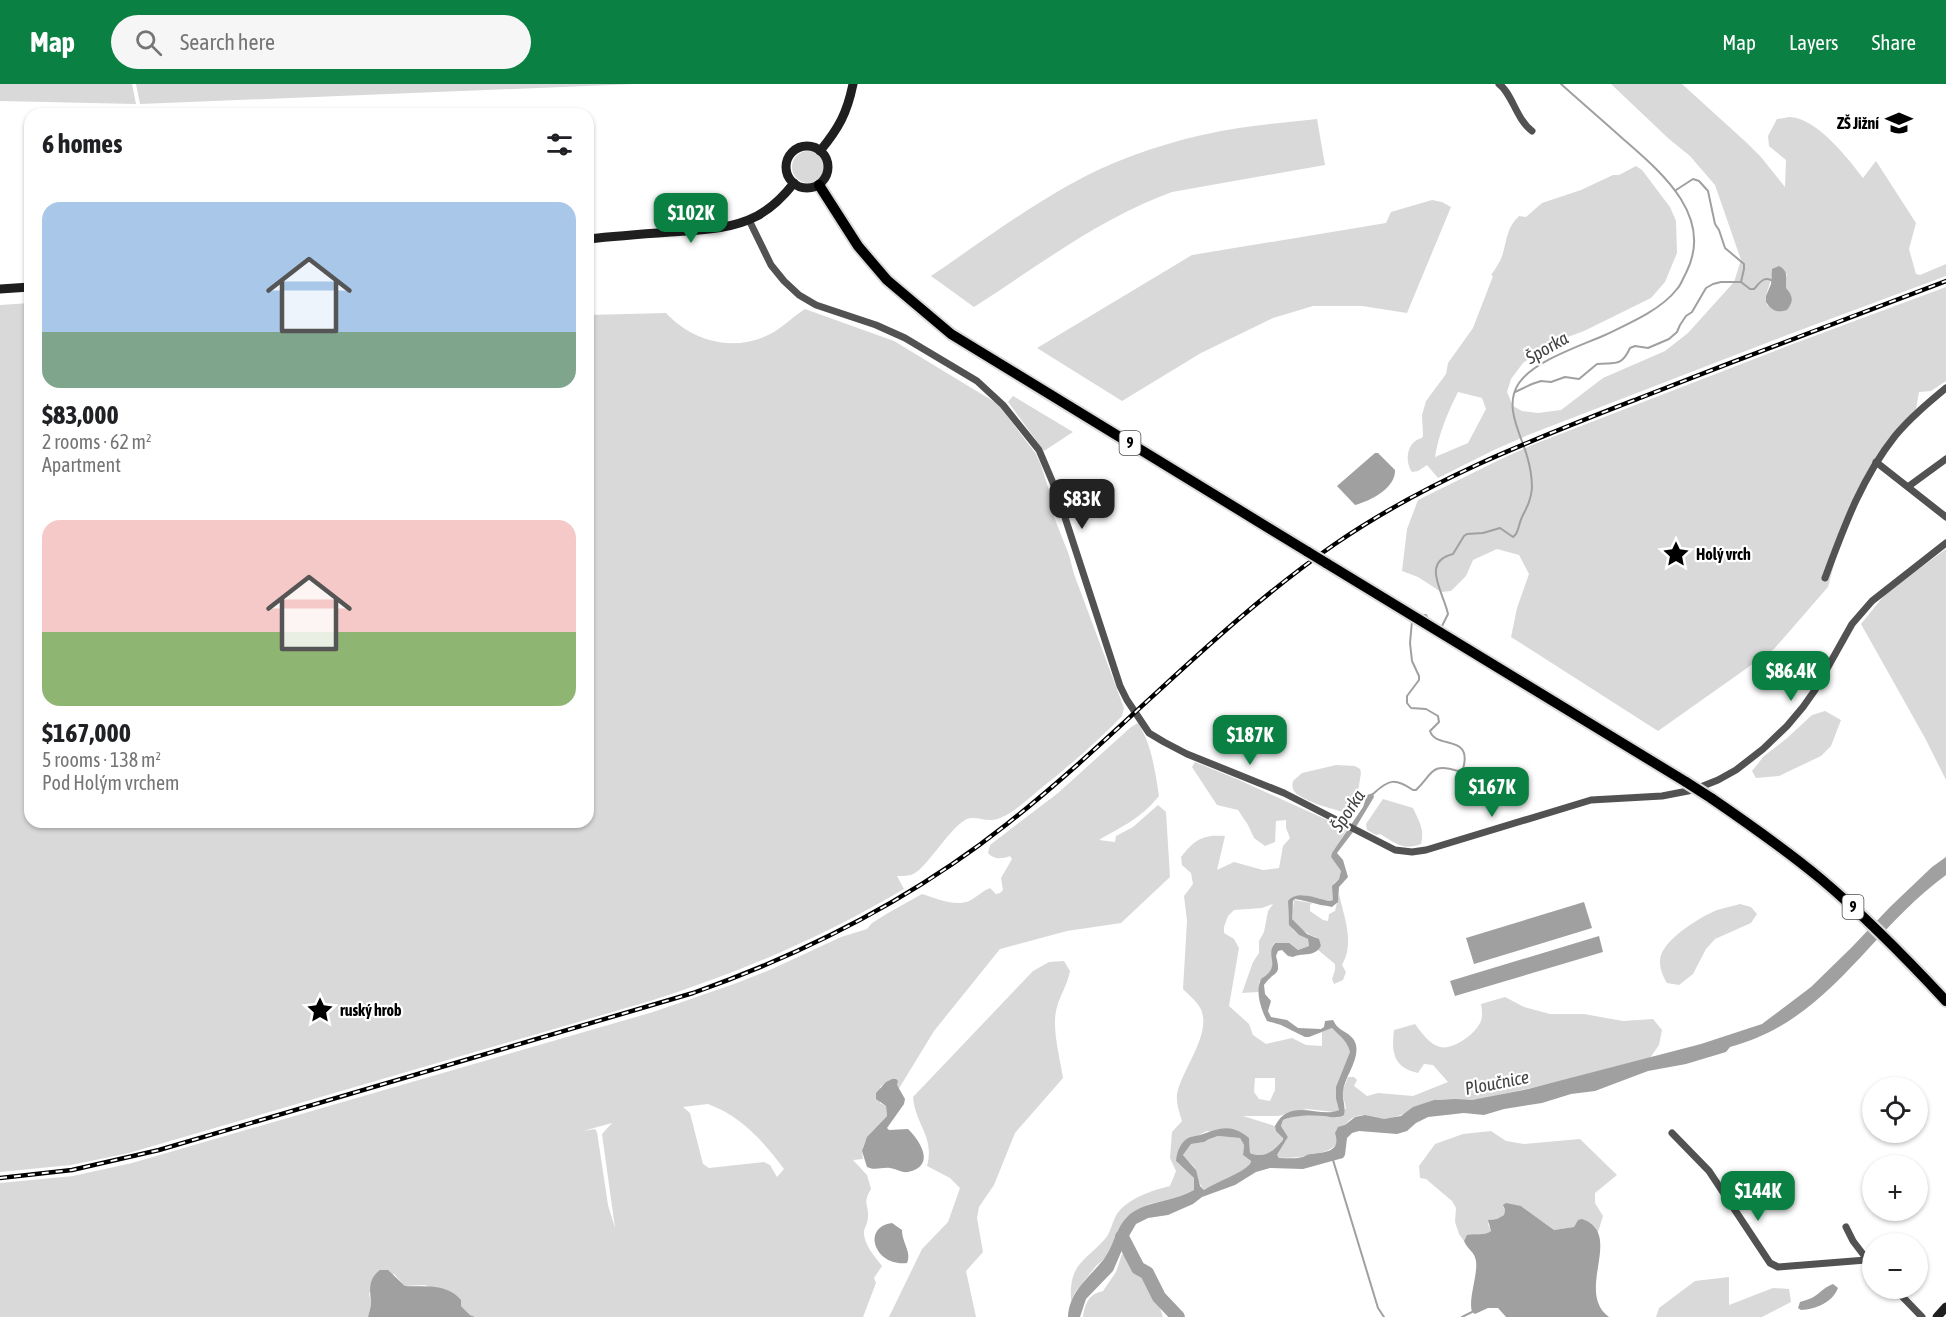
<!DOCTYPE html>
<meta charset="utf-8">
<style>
:root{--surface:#fff;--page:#f6f6f6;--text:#202124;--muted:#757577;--accent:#0b8043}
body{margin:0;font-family:"Asap Condensed",sans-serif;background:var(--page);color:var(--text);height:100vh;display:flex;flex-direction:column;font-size:22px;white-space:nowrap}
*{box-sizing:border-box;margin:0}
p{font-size:20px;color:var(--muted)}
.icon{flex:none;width:33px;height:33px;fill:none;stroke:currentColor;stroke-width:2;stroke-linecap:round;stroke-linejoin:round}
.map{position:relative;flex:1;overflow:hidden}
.sheet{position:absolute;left:24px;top:24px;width:570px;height:720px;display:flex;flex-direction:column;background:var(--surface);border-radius:18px;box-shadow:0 2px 4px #0004}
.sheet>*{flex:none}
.controls{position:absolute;left:1862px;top:993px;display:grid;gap:12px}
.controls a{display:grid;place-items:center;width:66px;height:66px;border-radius:50%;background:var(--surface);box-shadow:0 2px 4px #0004;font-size:30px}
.price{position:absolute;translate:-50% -51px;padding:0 14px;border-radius:12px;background:var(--accent);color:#fff;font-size:20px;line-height:39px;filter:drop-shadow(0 2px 3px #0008)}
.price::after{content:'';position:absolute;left:50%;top:36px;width:18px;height:14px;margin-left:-9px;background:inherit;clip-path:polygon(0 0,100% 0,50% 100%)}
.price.current{background:#222;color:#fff}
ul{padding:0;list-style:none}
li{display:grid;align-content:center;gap:12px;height:318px;padding:0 18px}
li span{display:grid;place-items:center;height:186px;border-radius:18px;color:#555}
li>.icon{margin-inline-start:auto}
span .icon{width:108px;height:108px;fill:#fffc;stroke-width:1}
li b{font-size:26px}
h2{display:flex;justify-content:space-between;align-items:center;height:72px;padding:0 18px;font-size:26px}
header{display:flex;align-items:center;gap:36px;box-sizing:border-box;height:84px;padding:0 30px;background:var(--accent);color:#fff}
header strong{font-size:28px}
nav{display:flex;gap:33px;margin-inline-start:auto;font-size:21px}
.search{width:420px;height:54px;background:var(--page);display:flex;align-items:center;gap:15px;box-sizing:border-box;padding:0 21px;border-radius:33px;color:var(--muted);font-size:22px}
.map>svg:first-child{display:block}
.green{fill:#d9d9d9;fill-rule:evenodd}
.water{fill:#a0a0a0;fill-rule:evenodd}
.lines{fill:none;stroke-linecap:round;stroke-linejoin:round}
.stream{stroke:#a0a0a0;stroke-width:2}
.river{stroke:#a0a0a0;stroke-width:14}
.primary-casing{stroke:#dbdbdb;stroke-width:14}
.street{stroke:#525252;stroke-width:7}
.secondary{stroke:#1f1f1f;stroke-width:9}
.primary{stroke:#000;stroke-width:10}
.rail-casing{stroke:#000;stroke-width:4.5}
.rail{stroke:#fff;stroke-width:2;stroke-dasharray:7;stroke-linecap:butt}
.primary-bridge-casing{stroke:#dbdbdb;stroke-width:14;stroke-linecap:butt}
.primary-bridge{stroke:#000;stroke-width:10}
.labels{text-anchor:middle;stroke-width:4.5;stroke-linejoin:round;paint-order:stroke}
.shield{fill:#fff;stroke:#4c4c4c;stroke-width:1.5}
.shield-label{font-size:15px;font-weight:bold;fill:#000}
.poi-label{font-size:16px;font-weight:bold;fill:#000;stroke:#fff;text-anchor:start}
.water-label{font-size:18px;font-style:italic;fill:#414141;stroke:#fff}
</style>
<header>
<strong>Map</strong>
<div class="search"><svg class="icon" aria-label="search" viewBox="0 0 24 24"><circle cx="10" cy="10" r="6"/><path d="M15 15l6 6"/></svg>Search here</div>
<nav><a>Map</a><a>Layers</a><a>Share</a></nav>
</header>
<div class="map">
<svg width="1946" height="1233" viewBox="0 0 1946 1233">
<rect width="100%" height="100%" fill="#fff"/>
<g class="green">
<polygon points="0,0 132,0 136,20 0,17"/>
<polygon points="136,0 635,0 140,20"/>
<path d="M1611,0H1682L1747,59L1761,73L1785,103L1786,76L1769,62L1768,52L1777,35C1781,35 1786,33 1791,33C1818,36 1847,73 1863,94L1876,77L1916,139L1909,165L1916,190L1920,191L1946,180V192L1787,251L1528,351L1494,366L1438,394L1427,381L1418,387L1412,388C1404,377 1407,357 1422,354L1423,352L1422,331L1426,317L1446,290L1448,279L1473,244L1493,192L1491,191C1496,184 1501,177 1503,169C1507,155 1507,143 1519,132L1526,133L1542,119L1581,106L1613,91H1619L1636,82L1642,86L1670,123L1676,137L1677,169L1665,198L1651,214L1584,247L1549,260L1523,279L1511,295L1507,308L1513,322L1522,327L1538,329L1561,326L1603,294L1665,267L1688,249L1734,198L1741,176L1715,101L1690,72L1669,55ZM1787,190L1786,204L1768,222C1762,213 1771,202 1771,192ZM1458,308L1482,314L1486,325L1468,359L1435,373C1439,349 1447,330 1458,308Z"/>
<path d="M1317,35L1325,81L1172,108C1100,134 1038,182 974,223L931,192C984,156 1041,113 1098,86C1141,66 1192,51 1239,44C1265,40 1291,38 1317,35Z"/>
<circle cx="808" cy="83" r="16"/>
<polygon points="1432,116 1442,118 1451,123 1407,229 1362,222 1313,222 1273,234 1201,269 1122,317 1037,264 1192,171 1386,139 1391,128"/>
<polygon points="1946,203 1946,297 1931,307 1919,308 1916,325 1850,421 1828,503 1774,565 1658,647 1511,553 1517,524 1529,490 1519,471 1497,465 1473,476 1466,492 1451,507 1441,508 1418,493 1402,487 1407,445 1418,416 1499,376 1532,361 1790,261"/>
<path d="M30,219V738H588V231L666,229C694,259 737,269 774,248C785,241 794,232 805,225L894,257L998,320L1036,370L1041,381L1051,413L1054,433L1069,471L1074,490L1124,624L1122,632C1097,658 1069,682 1040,705C1028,715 1015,728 1000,734C987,740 975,730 965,736C947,747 925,787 911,791C907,792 901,792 897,792L904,805C823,853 739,889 650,917L129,1069L71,1081L0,1088V221Z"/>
<polygon points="1013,312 1073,348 1044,367 1008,318"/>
<polygon points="1946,465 1946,696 1925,654 1861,540 1887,508"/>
<polygon points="1825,627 1841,636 1831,662 1821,672 1779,692 1756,694 1752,687 1764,672 1786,655 1812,631"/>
<path d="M1138,639C1152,661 1155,687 1159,712C1139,736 1124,741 1099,756L1115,758L1116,752L1133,743L1158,721L1166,728L1170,793L1121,839L1067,847L1000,865L934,947L898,1006L892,995L880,1003V1019L886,1022L887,1032C876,1044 859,1057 863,1075L853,1076L867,1091L871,1105C862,1120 869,1120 868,1133C868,1138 865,1143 864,1147C863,1160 875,1173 882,1182L874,1194L876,1199L863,1233H475L470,1231L461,1222L425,1201L405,1202L394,1190L369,1209L371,1219L368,1233H0V1099L73,1092L132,1079L653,928L734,900L772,885L841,853L867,845L872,839L888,829L922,810C936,814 954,823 969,817C977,813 982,807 990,804L996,810L1000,809L1003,806L1001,794L1012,775L1010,772C1002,775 994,776 988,769L990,761L1058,709L1131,643ZM708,1020C741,1032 763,1057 784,1085L777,1093L770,1081L764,1078L709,1084L703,1080L690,1029L683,1023ZM612,1039L602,1050L615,1144L608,1121L597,1048L595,1045L583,1047Z"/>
<path d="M1195,678L1237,695L1347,745L1331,773L1341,787L1339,795L1334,799L1333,816L1330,817L1303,811L1288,817C1289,838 1286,846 1308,855L1309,862L1298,866L1287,859H1274C1270,869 1276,880 1270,888C1267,892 1262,894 1259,898V908L1242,909L1253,878L1259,869V857L1264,848L1268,827L1273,820L1262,824L1234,826L1228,832L1224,843V849L1234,855L1239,864L1229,922L1249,940L1253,951L1266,960L1292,954L1306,961L1322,962V948L1332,944C1340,953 1346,955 1350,968L1336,1015L1339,1026L1334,1028L1307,1025L1278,1032H1243L1275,1042C1277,1048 1283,1050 1283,1056C1274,1067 1264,1075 1250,1069L1249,1054L1207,1047L1197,1052L1189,1053L1177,1078L1194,1094V1106L1178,1113L1149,1120L1126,1133L1105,1174L1096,1182L1076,1207L1071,1217C1069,1180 1083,1179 1105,1155C1111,1148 1112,1138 1117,1130C1128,1114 1153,1106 1170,1102L1176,1087L1170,1074L1172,1048L1182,1037C1179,1028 1176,1019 1177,1010C1182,984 1215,947 1199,922C1195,916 1188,910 1183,905L1187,837L1184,812L1193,800L1191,789L1182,781L1181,773C1194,756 1203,750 1225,752L1217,786L1234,778L1263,786L1279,784L1283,762L1290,754L1286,744V736L1276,737L1275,758L1265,762L1254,754L1248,741L1238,726L1217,721L1192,683ZM1255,994H1275V1006L1270,1017L1259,1015L1254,1008Z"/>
<path d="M1336,681L1355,682L1360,685L1361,689L1356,720L1347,729C1332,725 1309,719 1297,710C1292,706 1292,702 1293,697L1302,689Z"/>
<path d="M1383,715L1413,724C1419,737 1425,746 1421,760C1402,767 1396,759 1380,750L1376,751L1367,746L1366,740Z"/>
<path d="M1339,810C1344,833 1355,859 1342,881L1346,888L1343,896L1334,900L1332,895L1335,886V880L1318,866L1321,862L1316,853C1308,851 1290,839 1291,830C1292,826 1294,821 1294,816L1312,819L1310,821V827L1323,836L1328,837L1329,830L1335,827Z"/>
<path d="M1740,820L1751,823L1757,830L1751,839L1715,855L1706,865L1693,890L1679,901L1667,899C1663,892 1660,886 1660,877C1660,857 1700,833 1717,826C1724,824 1733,822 1740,820Z"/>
<path d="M1064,877L1070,887C1067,902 1060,911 1057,923C1051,943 1060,973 1063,994L1015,1049L994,1101L979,1123L977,1134L983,1168L966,1187L976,1233H889L922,1165L948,1138L960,1104L950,1094L927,1082C935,1053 915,1040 913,1013L1033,887L1049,878Z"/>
<path d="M1505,913L1524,923L1550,930H1584L1623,937L1653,935L1662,946L1659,961L1650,974C1606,985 1561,998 1517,1007C1502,1010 1486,1015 1472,1016C1459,1017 1447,1014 1435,1016C1421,1019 1410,1029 1398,1032C1394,1033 1388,1035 1384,1035C1374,1035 1367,1029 1357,1032C1343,1036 1343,1050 1336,1060C1330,1071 1288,1076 1276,1073L1288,1053L1281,1042L1283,1036C1299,1029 1320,1031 1337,1034L1346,1024L1342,1008L1348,993H1354L1357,996L1354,1002L1367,1012L1378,1009L1413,1012L1448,998L1433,981L1424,980L1418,989C1394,984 1391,969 1394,946L1415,940C1422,949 1429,960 1440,963C1453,966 1474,951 1480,939C1483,934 1482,926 1481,920Z"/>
<path d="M1491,1047L1506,1057L1524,1060L1580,1055L1617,1091L1595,1109V1119L1603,1132L1598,1148L1594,1142L1578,1136L1574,1143L1554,1146L1521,1122L1503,1123L1505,1126L1504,1131L1497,1135H1491L1488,1140L1491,1147C1485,1152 1475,1149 1468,1151L1464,1157L1459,1150L1455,1138L1456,1124L1452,1117L1426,1095L1420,1094L1419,1082L1435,1060L1463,1050Z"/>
<path d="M1218,1052L1240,1054L1244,1061L1243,1071L1251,1077L1250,1080C1238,1093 1219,1096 1204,1106L1198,1097L1195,1084L1183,1071L1191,1060L1204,1058L1208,1055Z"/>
<path d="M1122,1170L1128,1173L1158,1218L1163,1233H1083C1085,1219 1089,1210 1103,1207L1116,1188Z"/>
<polygon points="1729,1193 1729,1221 1773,1204 1789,1205 1791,1218 1762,1233 1656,1233 1659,1224 1695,1197"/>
</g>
<g class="water">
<path d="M1779,182C1789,187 1786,195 1786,204C1793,212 1794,217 1787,226C1777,229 1772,227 1766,218V212L1771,200L1772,185Z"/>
<path d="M1375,369H1378L1395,386C1396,404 1370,417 1355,421L1337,402Z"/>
<path d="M1373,709L1374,713L1353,748L1337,769L1343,776L1348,793L1339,803L1338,818L1332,823C1326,821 1322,822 1317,820C1309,818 1303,816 1295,815L1293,817L1292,835L1307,850L1319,855L1321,862C1314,874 1303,868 1293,873L1288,872L1282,866L1278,867L1276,872C1282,894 1274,886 1264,901L1265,910L1271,917L1268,927L1271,933L1287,936L1298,944L1321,945L1324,943L1325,937L1333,936C1335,939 1336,942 1339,944C1344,948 1350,950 1354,956C1363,972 1345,991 1343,1007C1342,1016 1346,1022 1344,1031C1336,1035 1332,1033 1324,1032C1311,1031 1295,1031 1283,1036L1281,1042L1288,1053L1277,1071L1279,1074C1287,1074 1296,1075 1303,1073C1308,1071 1307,1070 1313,1070C1327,1068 1341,1067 1335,1049L1338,1043L1345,1041L1355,1033L1365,1031L1384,1035L1401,1032L1413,1023L1434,1016L1455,1015L1472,1016L1528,1005L1701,960L1762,940L1811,903L1852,863L1890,823L1932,783L1946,773V791C1869,847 1829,937 1730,963L1726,968L1686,980L1648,987L1595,1007L1571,1010L1542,1019L1504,1025L1484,1031L1464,1029L1428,1033L1416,1039L1407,1047L1397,1050L1359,1047L1352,1049L1347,1054L1345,1071L1343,1074L1303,1085L1270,1084L1256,1088L1235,1101L1202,1113L1193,1120L1168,1131L1148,1134L1136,1140L1125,1159L1113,1187L1086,1215L1080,1233H1068C1069,1207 1090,1193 1104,1175C1115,1160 1117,1138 1133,1128C1152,1116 1175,1117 1194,1106V1094L1176,1077C1177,1067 1181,1057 1190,1053C1193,1052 1197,1052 1200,1051C1220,1044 1231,1039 1249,1054L1250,1069C1264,1075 1274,1067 1283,1056V1054L1276,1047L1275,1042C1290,1012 1320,1035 1339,1026L1336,1015V1003L1350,968C1346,955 1340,953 1332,944L1309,953H1305L1281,941L1267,937C1261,925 1255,908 1261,895C1283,881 1264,873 1275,859H1289L1298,866L1309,862L1308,855L1299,851L1289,841L1288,817C1298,805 1317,815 1330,817L1333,816L1332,802L1339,795L1341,787L1331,773L1332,769L1363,723L1367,711ZM1218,1052L1240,1054L1244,1061L1243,1071L1251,1077L1250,1080C1238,1092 1219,1096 1204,1106L1200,1102L1196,1086L1183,1071L1191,1060L1204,1058L1209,1055Z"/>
<polygon points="1584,818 1592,844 1474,880 1466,854"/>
<polygon points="1599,852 1603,868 1455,912 1450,897"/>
<path d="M892,995H896L898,997L897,1001L905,1015L904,1020L887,1044L889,1046L908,1045C921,1058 936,1082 908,1088C902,1089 897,1085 890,1084C881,1083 876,1087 867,1083L862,1067L867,1053L887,1032L886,1022L876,1015V1009L886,998Z"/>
<path d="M1506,1119L1521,1122L1554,1146L1574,1143L1578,1136L1582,1135C1625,1150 1574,1207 1609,1233H1506L1498,1224H1488L1475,1230L1472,1228C1468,1215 1478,1191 1476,1177C1475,1168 1467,1165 1464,1157L1467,1151C1475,1149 1485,1152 1491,1147L1488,1136L1497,1135L1504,1131L1505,1126L1503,1121Z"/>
<path d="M892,1139L902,1146C902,1159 912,1168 907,1179C875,1183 861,1143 892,1139Z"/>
<path d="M380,1186H388L405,1202C424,1203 447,1199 461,1216V1222L470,1231L475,1233H368C369,1228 371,1223 371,1218C370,1205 368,1195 380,1186Z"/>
<path d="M1833,1200L1838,1204C1832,1219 1816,1225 1801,1226L1798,1224L1800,1218C1805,1216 1811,1215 1815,1212C1822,1207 1825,1203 1833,1200Z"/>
</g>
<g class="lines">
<g class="stream">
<polyline points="1676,106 1693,95 1699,97 1708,107 1715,140 1719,146 1725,164 1744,180 1744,185 1741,198"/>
<path d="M1515,308L1532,300L1541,297L1551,298L1565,293L1579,295L1597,280C1614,278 1621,284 1630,264L1635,262L1648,264L1669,255L1677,248L1680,241L1686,232L1692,228L1706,204L1713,200L1721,198H1741L1750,205H1754C1759,200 1763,192 1771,196"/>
<polyline points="1419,531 1426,531 1429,537"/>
<path d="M1441,544L1448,530C1444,509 1420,478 1453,470L1464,452L1467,450L1483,449L1500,444L1513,453L1516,450C1519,445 1519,439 1522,433C1527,423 1531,416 1532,404C1532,394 1530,382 1527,372C1521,350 1503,322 1519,299C1534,277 1580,262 1605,251C1628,240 1661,226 1677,205C1681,201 1683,194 1686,189C1715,132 1661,88 1622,54C1602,36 1581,18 1561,0"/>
<path d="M1373,710C1389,695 1395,694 1413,706H1416C1433,690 1430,678 1458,687L1463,685C1473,649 1436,666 1430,647L1439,638L1438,632L1426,625L1411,624L1407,619V612L1419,596V592L1412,577L1410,559L1412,537"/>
<polyline points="1333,1076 1378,1224 1384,1233"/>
<polyline points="1462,1233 1472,1228"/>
</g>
<polyline class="river" points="1122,1153 1138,1184 1147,1189 1159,1213 1178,1233"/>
<defs>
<g id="primary">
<polyline points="819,101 858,162 887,196 951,250 1308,468"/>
<polyline points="1326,479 1686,698"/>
<path d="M1711,714C1749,740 1786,766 1821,795C1866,833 1906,874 1946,917"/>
</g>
</defs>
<use href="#primary" class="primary-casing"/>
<g class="street">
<path d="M1499,0C1512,9 1516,35 1532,47"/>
<polyline points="749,136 771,181 784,197 799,211 816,221 876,241 905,254 977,297 1003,321 1039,366 1056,406 1120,602 1127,616 1149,649 1164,658 1187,670 1284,709 1395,766 1412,768 1426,766 1591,716 1662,712 1693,706 1718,696 1736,686 1763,665 1787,642 1803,623 1815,606 1852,540 1872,517 1946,459"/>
<polyline points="1876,378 1946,433"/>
<polyline points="1909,402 1946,375"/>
<path d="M1825,494C1844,443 1861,395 1895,352C1910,334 1928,319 1946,304"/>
<polyline points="1672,1049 1709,1087 1770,1179 1778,1183 1866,1176"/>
<polyline points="1846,1143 1853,1157 1872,1182"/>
<polyline points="1894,1204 1922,1233"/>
</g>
<g class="secondary">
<circle cx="807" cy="83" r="21"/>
<path d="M820,67C839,44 847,29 853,0"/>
<path d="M588,155C616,152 643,150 671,148C699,146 730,146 757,132C772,124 783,113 794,99"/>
<polyline points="0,205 30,203"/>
<polyline points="1937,1233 1946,1223"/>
</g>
<use href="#primary" class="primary"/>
<defs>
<path id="rail" d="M0,1094L72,1086L159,1066L693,909C806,869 912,815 1007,740C1120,651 1216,542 1335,460C1431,394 1537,354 1645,312C1745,273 1845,235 1946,197"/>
</defs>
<use href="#rail" class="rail-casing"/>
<use href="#rail" class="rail"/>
<defs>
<g id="primary-bridge">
<polyline points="1308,468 1326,479"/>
<polyline points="1686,698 1711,714"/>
</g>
</defs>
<use href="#primary-bridge" class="primary-bridge-casing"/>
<use href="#primary-bridge" class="primary-bridge"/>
</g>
<defs>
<symbol id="school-bare" viewBox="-9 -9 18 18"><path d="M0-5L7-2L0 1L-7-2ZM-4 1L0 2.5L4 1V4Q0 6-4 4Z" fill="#000" stroke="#fff" stroke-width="2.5" paint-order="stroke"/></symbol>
<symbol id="sight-bare" viewBox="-9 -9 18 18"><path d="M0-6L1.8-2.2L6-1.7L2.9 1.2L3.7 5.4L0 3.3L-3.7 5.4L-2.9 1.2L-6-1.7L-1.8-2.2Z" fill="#000" stroke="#fff" stroke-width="2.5" paint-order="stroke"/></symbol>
</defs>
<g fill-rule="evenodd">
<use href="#school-bare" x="1880" y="20" width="38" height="38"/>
<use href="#sight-bare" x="1657" y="451" width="38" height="38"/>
<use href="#sight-bare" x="301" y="907" width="38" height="38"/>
</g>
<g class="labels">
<g class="shield">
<rect x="1119.5" y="347" width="21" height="24" rx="4.5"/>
<rect x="1842.5" y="811" width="21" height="24" rx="4.5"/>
</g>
<g class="shield-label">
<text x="1130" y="364">9</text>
<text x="1853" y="828">9</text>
</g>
<g class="poi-label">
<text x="1879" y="45" text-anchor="end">ZŠ Jižní</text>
<text x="1696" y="476">Holý vrch</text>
<text x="340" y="932">ruský hrob</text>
</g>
<g class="water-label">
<text transform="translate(1547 264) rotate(-30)" y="6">Šporka</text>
<text transform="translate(1348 727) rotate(-56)" y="6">Šporka</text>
<text transform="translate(1497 999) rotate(-11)" y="6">Ploučnice</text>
</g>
</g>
</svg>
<div class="controls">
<a><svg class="icon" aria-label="locate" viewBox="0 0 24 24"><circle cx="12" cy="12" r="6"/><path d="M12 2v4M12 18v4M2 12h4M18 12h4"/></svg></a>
<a>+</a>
<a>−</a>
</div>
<b class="price" style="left:691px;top:160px">$102K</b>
<b class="price current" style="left:1082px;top:446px">$83K</b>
<b class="price" style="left:1791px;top:618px">$86.4K</b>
<b class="price" style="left:1250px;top:682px">$187K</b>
<b class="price" style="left:1492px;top:734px">$167K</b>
<b class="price" style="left:1758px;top:1138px">$144K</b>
<section class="sheet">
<h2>6 homes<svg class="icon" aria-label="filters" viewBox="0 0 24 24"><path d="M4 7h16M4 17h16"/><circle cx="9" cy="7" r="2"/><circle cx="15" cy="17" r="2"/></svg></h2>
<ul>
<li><span style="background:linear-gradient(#a9c7e8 70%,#7fa58c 0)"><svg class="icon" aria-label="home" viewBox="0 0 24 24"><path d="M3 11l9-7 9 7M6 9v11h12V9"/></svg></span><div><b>$83,000</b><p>2 rooms · 62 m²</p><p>Apartment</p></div></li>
<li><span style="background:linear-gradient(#f6c9c9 60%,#8fb573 0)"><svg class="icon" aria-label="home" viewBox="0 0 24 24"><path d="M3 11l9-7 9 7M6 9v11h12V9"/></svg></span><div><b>$167,000</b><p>5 rooms · 138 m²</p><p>Pod Holým vrchem</p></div></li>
</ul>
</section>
</div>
